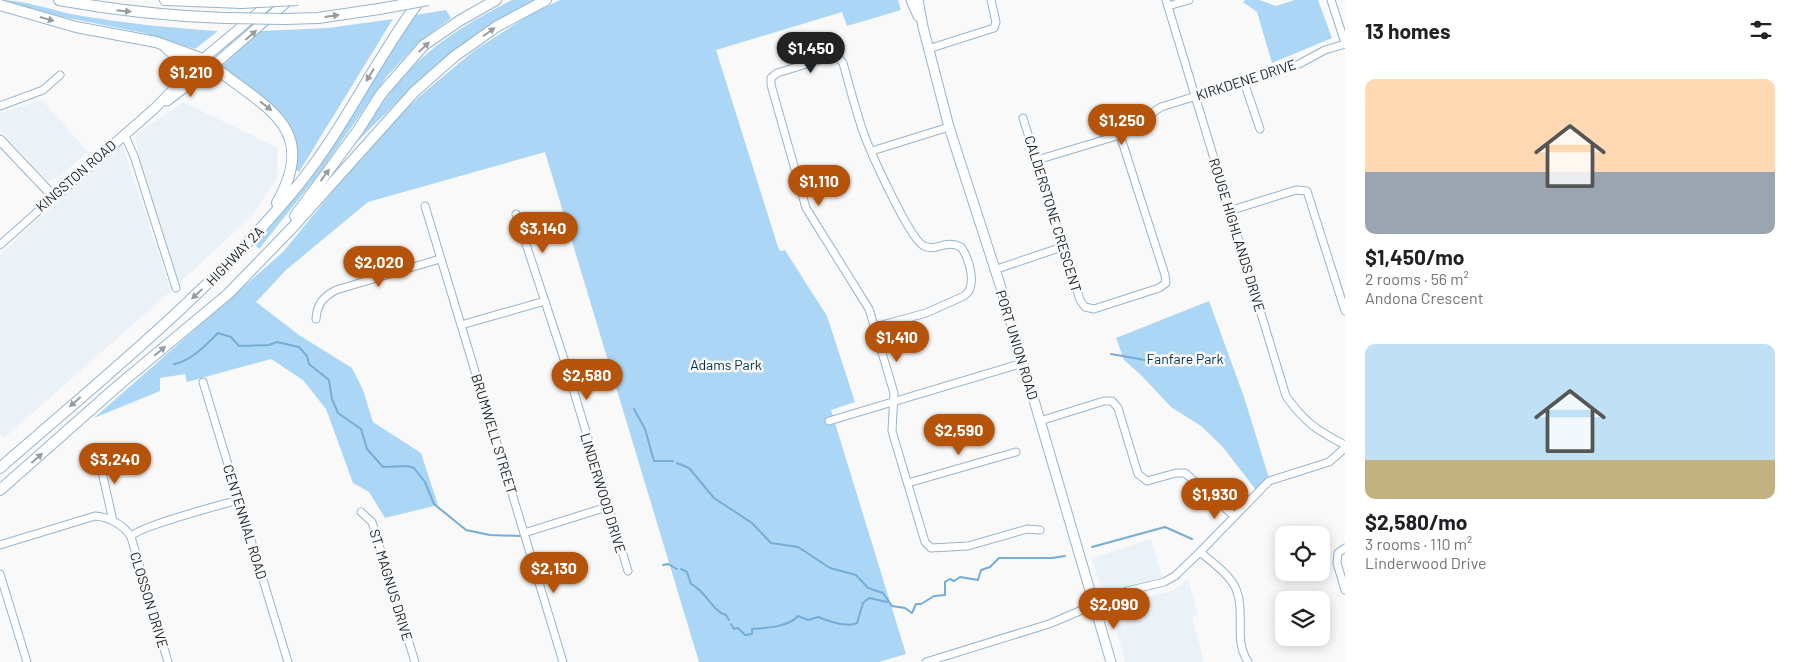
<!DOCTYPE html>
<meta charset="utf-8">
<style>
:root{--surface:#fff;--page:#f2f2f2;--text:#202124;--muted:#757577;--accent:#b45309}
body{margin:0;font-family:Barlow,sans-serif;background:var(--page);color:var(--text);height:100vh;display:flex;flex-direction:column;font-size:19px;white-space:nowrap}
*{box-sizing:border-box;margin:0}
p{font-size:16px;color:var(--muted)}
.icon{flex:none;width:28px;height:28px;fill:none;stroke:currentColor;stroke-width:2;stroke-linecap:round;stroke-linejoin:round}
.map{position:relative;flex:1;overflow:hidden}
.sheet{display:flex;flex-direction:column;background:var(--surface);width:450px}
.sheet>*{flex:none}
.fabs{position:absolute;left:1275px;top:526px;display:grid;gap:10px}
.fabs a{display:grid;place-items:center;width:55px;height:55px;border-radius:10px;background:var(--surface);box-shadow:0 2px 12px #0003;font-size:25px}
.price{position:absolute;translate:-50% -42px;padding:0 11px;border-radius:18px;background:var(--accent);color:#fff;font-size:16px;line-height:32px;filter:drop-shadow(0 1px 2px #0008)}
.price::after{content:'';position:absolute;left:50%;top:30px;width:15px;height:11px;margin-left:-8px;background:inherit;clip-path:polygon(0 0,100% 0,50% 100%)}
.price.selected{background:#222;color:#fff}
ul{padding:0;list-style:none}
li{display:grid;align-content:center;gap:10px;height:265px;padding:0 20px}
li span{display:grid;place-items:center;height:155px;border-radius:10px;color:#555}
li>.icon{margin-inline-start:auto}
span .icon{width:90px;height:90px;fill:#fffc;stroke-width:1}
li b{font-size:21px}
h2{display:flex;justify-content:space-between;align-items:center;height:60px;padding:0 20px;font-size:21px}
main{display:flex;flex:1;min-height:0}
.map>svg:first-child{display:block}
.built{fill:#eaf2f8}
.green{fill:#acd6f6}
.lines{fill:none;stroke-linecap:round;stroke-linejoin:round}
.stream{stroke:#75add6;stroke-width:2}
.minor-casing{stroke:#96b5ce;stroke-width:9}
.major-casing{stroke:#96b5ce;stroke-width:11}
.highway-casing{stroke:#96b5ce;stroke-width:12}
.minor{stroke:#fff;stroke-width:7}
.major{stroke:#fff;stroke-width:9}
.highway{stroke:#fff;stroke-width:10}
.highway-bridge-casing{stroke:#96b5ce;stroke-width:12;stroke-linecap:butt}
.highway-bridge{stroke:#fff;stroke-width:10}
.oneway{fill:#969ca0}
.labels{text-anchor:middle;stroke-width:5;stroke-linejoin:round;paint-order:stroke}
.street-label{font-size:14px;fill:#15222b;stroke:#f9f9f9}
.park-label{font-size:14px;fill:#002f4a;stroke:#f9f9f9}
</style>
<main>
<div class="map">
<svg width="1345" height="662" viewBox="0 0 1345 662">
<rect width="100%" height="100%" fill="#f9f9f9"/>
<g class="built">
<polygon points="42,100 88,152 60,176 48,181 0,131 0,113"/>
<polygon points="183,102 278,148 277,178 253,215 178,284 142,169 135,135"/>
<polygon points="122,144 171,291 4,438 0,433 0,254"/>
<polygon points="1151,539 1162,577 1124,587 1102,589 1091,558"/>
<polygon points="1188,579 1198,615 1192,617 1204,662 1125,662 1113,616 1116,610 1129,601 1172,591"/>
</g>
<g class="green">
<path d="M0,0C26,0 50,10 76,15C124,23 169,28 218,31L195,49L144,33L63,17Z"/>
<path d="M512,0H536C463,34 407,92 351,148C369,124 385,96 406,74C436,41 473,20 512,0Z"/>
<polygon points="560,0 898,0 901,10 847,26 842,12 716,50 778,247 780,251 785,250 788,255 827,316 855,402 831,410 906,654 879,662 699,662 545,152 368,202 286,270 256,302 299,335 352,368 363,390 373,422 421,453 438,505 385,518 369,492 353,483 326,409 303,380 271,359 187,382 185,374 160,378 160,391 94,418 283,252 379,135 421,95 475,50 531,14"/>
<polygon points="1245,0 1259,0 1276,6 1295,0 1318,0 1332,38 1272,63 1257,12 1243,2"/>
<polygon points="446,10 451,18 420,41 387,76 321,171 259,249 255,244 320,166 415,15"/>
<path d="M393,19L299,172L295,169C296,158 298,146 294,135C285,108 244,84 222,66L261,31L328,28Z"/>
<polygon points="1209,301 1244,397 1269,478 1256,490 1222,446 1201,426 1171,407 1141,375 1124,360 1116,338"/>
</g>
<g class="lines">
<g class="stream">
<polyline points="1111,354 1145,360"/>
<path d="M174,364C191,361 206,345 218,333L231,337L239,346L269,345L277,342L299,347L307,356L309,364L329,380L332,399L338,413L361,429L367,449L383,467L408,466L414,468L425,482L434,504L466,530L490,535L520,536"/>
<polyline points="634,409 645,429 654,461 673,461"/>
<polyline points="677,463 689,468 714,498 752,523 771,543 798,547 830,568 856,575 868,588 883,593 892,606 905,608 912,613 916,604 921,604 934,596 945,595 945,582 950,579 954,581 960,577 978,580 981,570 990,567 999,558 1052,558 1065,556"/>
<polyline points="1092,547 1165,527 1192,539"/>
<polyline points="663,565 668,564 677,569"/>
<path d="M681,569L687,572L691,584C705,590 713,612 726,615L729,620"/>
<path d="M731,624L734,629L738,628L745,635L752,634V629C765,628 789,627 798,616L808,620L818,617C828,621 847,628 857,623L863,603L869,598L887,602"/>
</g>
<defs>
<g id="minor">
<path d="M1166,0L1286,396C1304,422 1318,431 1345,445"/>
<polyline points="1331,0 1345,43"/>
<polyline points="1168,6 1189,0"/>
<polyline points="928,49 994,28 996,22 991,0"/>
<polyline points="1244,82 1260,129"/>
<polyline points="0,106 43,90 60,75"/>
<polyline points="1023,118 1080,300 1085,307 1094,309 1159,288 1166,283 1165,275 1120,135"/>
<polyline points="124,134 134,156 176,288"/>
<polyline points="872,151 949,127"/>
<polyline points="1037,160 1120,135 1161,107 1299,64 1325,50 1345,44"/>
<polyline points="425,206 563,662"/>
<polyline points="1229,211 1296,190 1307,191 1345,311"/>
<polyline points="516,214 565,362 628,571"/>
<polyline points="0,245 54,197"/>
<polyline points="994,270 1062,247"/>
<path d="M316,319C317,304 323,297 336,290L440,259"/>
<polyline points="461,325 545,301"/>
<path d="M875,327L926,313L964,296C978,287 969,258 961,247C944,239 937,252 924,246C910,240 872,155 865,137C856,113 850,87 843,63L838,57H830L777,73L771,78V85L806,208L869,309L894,393L892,431L925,542L931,548L968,546L1027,529L1040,530"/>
<polyline points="203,382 288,662"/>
<polyline points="829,421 1023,363"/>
<polyline points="1040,421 1104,401 1112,401 1118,408 1138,474 1147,481 1176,473 1185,473 1233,515"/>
<polyline points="98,454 113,521"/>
<polyline points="908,483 1016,452"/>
<polyline points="361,512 372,522 415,662"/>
<polyline points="524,533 607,507"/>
<path d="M131,537C136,527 221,505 238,500"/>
<path d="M0,545L95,516C109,517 124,525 131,537L168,662"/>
<polyline points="1345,548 1338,553 1337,563 1345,590"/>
<path d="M1200,552C1212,562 1230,575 1236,589C1246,613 1233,639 1248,662"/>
<polyline points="0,574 27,662"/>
<polyline points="926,662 1049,624 1127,591 1164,582 1175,576 1200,552 1269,481 1329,462 1345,448"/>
</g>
<g id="major">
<polyline points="911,0 918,16"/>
<polyline points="918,0 923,27 949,127 1001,288 1111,662"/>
<polyline points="167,101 213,66 289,0"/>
<polyline points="0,140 54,197 154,109 203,59 273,0"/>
</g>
<g id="highway">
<path d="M59,0C114,10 168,16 224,18"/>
<polyline points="165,0 242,3"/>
<polyline points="0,5 76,27 156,42 203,59"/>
<polyline points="285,19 318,18 379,9"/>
<path d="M166,48C181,58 183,67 178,84"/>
<path d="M213,66C265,108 320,127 277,203"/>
<polyline points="295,216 359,129 381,94 424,45 459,21 496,0"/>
<path d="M0,468C104,377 212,291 299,184C345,127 376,58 420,0"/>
<polyline points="0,490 120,384 228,294 292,228 414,92 455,56 496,27 546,0"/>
</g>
</defs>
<use href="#minor" class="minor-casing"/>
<use href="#major" class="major-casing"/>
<use href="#highway" class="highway-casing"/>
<use href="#minor" class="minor"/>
<use href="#major" class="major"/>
<use href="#highway" class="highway"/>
<defs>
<g id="highway-bridge">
<polyline points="242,3 298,0"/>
<polyline points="379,9 428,0"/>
<polyline points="224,18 285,19"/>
</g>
</defs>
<use href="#highway-bridge" class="highway-bridge-casing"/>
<use href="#highway-bridge" class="highway-bridge"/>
</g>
<defs><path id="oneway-solid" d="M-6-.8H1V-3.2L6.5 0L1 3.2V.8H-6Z" transform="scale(1.25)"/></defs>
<g class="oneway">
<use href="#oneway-solid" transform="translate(124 11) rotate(6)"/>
<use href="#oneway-solid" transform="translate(332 16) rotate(-8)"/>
<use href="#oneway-solid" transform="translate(47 19) rotate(16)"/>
<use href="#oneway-solid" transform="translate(489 32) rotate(-35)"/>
<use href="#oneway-solid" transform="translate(251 35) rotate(-41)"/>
<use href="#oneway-solid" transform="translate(424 47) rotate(-43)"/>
<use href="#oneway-solid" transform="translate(370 75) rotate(122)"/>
<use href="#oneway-solid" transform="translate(266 106) rotate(38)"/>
<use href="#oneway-solid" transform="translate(325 175) rotate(-54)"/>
<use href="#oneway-solid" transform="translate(197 294) rotate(137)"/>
<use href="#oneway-solid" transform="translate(160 351) rotate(-40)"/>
<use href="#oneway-solid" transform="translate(75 402) rotate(139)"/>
<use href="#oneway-solid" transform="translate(37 458) rotate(-41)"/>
</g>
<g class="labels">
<g class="street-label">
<text transform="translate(1246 80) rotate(-18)" y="5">KIRKDENE DRIVE</text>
<text transform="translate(76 176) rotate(-41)" y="5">KINGSTON ROAD</text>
<text transform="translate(1053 214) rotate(73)" y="5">CALDERSTONE CRESCENT</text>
<text transform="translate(1237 235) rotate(73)" y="5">ROUGE HIGHLANDS DRIVE</text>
<text transform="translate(235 256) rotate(-46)" y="5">HIGHWAY 2A</text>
<text transform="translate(1017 345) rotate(73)" y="5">PORT UNION ROAD</text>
<text transform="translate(494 434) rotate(73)" y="5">BRUMWELL STREET</text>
<text transform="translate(603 493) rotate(73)" y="5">LINDERWOOD DRIVE</text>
<text transform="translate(245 522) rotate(73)" y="5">CENTENNIAL ROAD</text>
<text transform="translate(391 585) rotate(73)" y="5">ST. MAGNUS DRIVE</text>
<text transform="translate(149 600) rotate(73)" y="5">CLOSSON DRIVE</text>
</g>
<g class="park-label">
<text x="1185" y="364">Fanfare Park</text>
<text x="726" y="370">Adams Park</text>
</g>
</g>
</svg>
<div class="fabs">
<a><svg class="icon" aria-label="locate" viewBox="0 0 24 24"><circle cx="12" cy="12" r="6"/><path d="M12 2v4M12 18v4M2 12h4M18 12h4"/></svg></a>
<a><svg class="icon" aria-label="layers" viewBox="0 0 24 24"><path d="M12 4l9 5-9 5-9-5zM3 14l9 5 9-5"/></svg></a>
</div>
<b class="price selected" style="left:811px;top:74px">$1,450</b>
<b class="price" style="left:191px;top:98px">$1,210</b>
<b class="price" style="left:1122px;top:146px">$1,250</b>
<b class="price" style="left:819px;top:207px">$1,110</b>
<b class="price" style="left:543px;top:254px">$3,140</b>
<b class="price" style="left:379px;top:288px">$2,020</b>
<b class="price" style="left:897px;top:363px">$1,410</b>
<b class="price" style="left:587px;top:401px">$2,580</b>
<b class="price" style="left:959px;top:456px">$2,590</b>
<b class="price" style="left:115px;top:485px">$3,240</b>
<b class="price" style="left:1215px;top:520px">$1,930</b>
<b class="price" style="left:554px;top:594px">$2,130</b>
<b class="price" style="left:1114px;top:630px">$2,090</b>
</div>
<section class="sheet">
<h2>13 homes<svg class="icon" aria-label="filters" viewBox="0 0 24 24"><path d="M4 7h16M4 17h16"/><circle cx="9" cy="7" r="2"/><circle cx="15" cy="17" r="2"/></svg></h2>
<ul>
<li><span style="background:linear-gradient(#ffd9b3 60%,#9aa5b1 0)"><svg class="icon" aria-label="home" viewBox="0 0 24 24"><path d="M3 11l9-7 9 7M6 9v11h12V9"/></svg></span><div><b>$1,450/mo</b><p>2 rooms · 56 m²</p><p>Andona Crescent</p></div></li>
<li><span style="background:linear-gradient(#bfe0f5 75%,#c2b280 0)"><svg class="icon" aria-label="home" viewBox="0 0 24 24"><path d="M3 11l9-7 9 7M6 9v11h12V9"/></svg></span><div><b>$2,580/mo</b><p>3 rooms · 110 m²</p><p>Linderwood Drive</p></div></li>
</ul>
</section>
</main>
